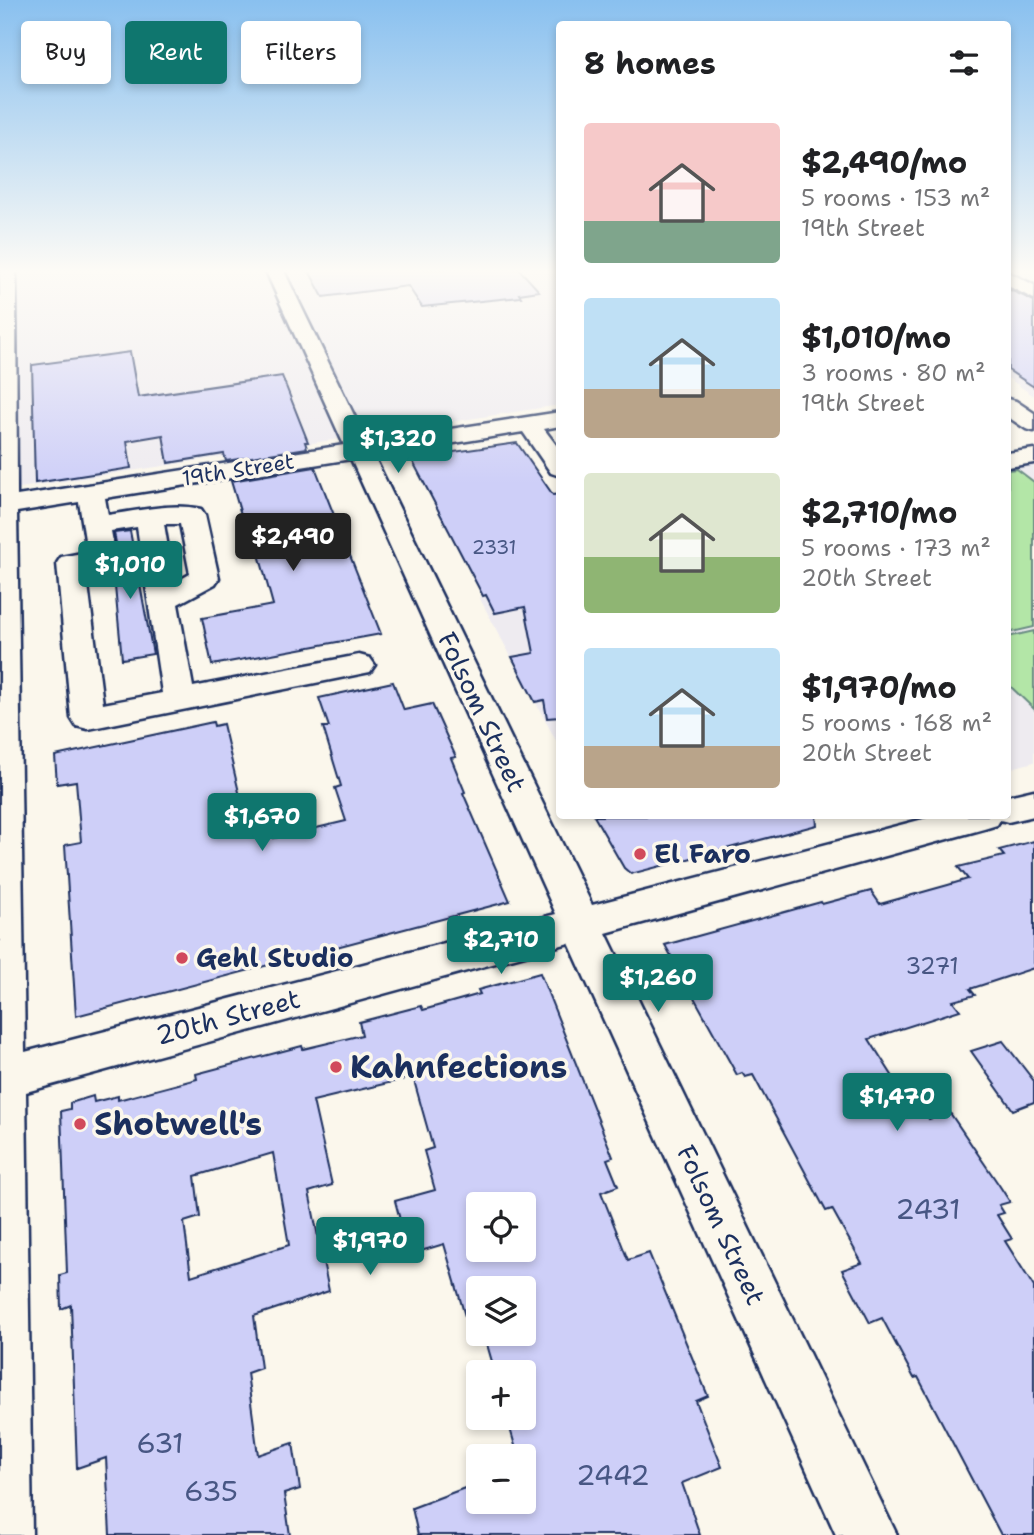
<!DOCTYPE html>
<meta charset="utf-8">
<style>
:root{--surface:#fff;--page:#f6f6f6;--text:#202124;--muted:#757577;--accent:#0f766e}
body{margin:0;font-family:"Shantell Sans",sans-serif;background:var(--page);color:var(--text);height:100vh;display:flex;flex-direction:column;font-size:26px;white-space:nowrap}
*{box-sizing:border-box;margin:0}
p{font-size:23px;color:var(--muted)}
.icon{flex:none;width:38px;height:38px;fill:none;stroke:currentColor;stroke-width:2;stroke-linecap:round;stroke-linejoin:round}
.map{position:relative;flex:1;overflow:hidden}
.drawer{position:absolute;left:556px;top:21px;width:455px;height:798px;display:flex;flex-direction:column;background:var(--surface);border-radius:7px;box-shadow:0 4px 10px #0003}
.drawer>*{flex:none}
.top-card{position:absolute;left:21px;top:21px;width:430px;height:63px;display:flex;gap:14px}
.controls{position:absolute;left:466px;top:1192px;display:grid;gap:14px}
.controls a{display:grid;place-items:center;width:70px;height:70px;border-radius:7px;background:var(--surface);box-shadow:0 4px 10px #0003;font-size:35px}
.price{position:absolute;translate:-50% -60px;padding:0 16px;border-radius:7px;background:var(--accent);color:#fff;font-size:23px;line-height:46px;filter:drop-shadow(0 2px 4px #0008)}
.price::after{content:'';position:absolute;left:50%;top:42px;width:21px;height:16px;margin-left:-10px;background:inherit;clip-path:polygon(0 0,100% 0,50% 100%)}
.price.selected{background:#222;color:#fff}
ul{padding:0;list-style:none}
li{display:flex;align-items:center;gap:21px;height:175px;padding:0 28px}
li span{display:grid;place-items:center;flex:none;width:196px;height:140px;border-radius:7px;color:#555}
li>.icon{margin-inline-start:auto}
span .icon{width:84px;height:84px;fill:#fffc;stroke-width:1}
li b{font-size:30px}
h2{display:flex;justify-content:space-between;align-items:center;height:84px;padding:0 28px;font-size:30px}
.chip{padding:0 24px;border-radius:7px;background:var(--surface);box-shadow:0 4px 10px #0003;font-size:24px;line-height:63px}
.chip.selected{background:var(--accent);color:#fff}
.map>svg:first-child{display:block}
.built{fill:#eeebf0}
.green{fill:#b3e6a7;stroke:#678a82;stroke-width:2}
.building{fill:#cecff8;stroke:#1b2f5e;stroke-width:2;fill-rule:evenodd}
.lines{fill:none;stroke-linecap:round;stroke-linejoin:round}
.minor-casing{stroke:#1b2f5e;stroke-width:5}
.minor{fill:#fbf7ec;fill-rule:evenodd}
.poi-dot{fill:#d1495b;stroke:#fbf7ec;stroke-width:2.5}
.labels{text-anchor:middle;stroke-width:7;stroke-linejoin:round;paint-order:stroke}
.far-number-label{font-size:19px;fill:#485784}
.far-street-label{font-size:21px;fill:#1b2f5e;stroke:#fbf7ec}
.number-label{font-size:23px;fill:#485784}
.street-label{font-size:26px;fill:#1b2f5e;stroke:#fbf7ec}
.poi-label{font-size:26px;font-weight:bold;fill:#1b2f5e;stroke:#fbf7ec;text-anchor:start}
.near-number-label{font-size:28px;fill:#485784}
.near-poi-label{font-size:32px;font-weight:bold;fill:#1b2f5e;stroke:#fbf7ec;text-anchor:start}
</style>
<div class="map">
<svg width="1034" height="1535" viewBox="0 0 1034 1535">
<rect width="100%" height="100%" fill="#fbf7ec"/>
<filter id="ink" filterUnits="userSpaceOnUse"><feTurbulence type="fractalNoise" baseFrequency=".0143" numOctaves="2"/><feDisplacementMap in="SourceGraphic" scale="14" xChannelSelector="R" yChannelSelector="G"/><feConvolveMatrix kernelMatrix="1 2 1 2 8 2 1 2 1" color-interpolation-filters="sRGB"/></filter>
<g filter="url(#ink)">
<g class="built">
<polygon points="0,269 560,269 560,405 0,491"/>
<polygon points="1008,269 1034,269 1034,396 1008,378"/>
<polygon points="1034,462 1034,762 1008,769 1008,467"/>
<polygon points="560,582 560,748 479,597"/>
</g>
<g class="green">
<polygon points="1017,469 1034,482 1034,627 1008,633 1008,470"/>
<polygon points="1034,631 1034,709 1008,684 1008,637"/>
</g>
<g class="building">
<polygon points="308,269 519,269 539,291 519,294 521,297 422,307 408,286 323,297"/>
<polygon points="1008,289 1034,301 1034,387 1008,370"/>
<polygon points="130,352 138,397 282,376 308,442 305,442 307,448 226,461 224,454 168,463 163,435 127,441 131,468 35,483 32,365"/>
<polygon points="517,443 553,495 560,494 560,717 547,718 544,700 535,702 512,657 534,653 525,607 495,613 486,595 483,596 411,458"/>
<polygon points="315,467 381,634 212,665 202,618 273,605 257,547 251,548 231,481"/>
<polygon points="130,531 153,654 122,659 113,566 119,558 114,533"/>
<polygon points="393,682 404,710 432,704 456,757 451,758 465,792 463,793 510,901 76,1016 65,845 81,842 76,781 57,784 55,756 213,722 214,726 223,724 242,805 264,800 274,838 346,821 335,788 341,786 323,727 329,727 319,698"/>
<polygon points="594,816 816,816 817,825 631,874 624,868"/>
<polygon points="1034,841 1034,968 970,989 975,995 953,1001 960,1010 869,1039 897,1083 905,1081 929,1119 950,1113 999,1185 1010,1202 999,1205 1004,1213 997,1215 1012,1239 1005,1241 1034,1287 1034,1535 1001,1535 918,1377 914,1378 882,1318 870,1323 842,1270 862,1263 832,1209 826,1211 753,1075 745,1077 742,1073 737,1075 665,945 821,902 822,904 871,891 880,904 948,885 968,879 958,867 1004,856 999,850"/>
<path d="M540,973L613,1157L607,1159L618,1186L601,1192L628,1260L649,1253L708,1396L696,1401L722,1467L682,1483L700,1535H418L412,1508L478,1483V1502H523V1456H518L507,1418H523V1372H495L484,1334H523V1288H478V1313L465,1316L444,1244L414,1253L409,1234L404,1235L395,1201L435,1190L424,1151L433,1148L413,1077L313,1101L332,1185L309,1192L329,1291L254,1316L261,1368L247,1373L258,1455L293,1443L300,1489L284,1494L290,1535H110L106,1458L77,1468L71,1305L61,1309L60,1275L67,1273L61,1111L70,1109V1103L93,1096L94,1102L118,1096V1100L197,1079L196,1074L302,1046L303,1049L362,1035L359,1022L421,1006L423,1010L480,994L478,990ZM273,1153L289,1245L191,1276L184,1222L200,1217L195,1176ZM478,1204H523V1250H478Z"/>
<polygon points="1003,1041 1034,1081 1034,1102 1013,1110 971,1051"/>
</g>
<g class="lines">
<defs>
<g id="minor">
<path d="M0,269H16L17,496L344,445L265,269H283L367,442L560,412V426L544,429L560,450V476L551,473L523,432L374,456L592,905L935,816H1008V796L1034,790V816L1008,822L1000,820L997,825L984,829L606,933L897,1535H836L569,943L26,1092L32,1535H0ZM351,459L556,914L25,1052L17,512L79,502L87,552L61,557L57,563L71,718L76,726L88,729L370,672L375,665L370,658L359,655L193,687L178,604L215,584L219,578L205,515L201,509C172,502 137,511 108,515L105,498ZM164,524H180L190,574L174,583ZM137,527L162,693L103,704L86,569L112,564L116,558L111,531Z"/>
<polygon points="1008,272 1034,285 1034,299 1008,286"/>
<polygon points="1008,399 1016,401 1034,413 1034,431 1026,429 1008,417"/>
<polygon points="1034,449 1034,463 1008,467 1008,453"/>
</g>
</defs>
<use href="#minor" class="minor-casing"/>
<use href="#minor" class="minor"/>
</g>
</g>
<linearGradient id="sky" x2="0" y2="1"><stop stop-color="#89c0ef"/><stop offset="0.56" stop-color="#fdfbf6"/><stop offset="1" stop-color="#fdfbf6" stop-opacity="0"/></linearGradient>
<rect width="1034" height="484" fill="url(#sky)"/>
<g class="poi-dot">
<circle cx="640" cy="854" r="7"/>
<circle cx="182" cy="958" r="7"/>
<circle cx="336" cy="1067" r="7"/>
<circle cx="80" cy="1124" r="7"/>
</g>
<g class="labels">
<g class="far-number-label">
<text x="494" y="554">2331</text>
</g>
<g class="far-street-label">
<text transform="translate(238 470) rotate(-9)" y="7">19th Street</text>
</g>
<g class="number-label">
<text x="932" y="974">3271</text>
</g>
<g class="street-label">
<text transform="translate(482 712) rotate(65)" y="9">Folsom Street</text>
<text transform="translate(228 1017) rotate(-15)" y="9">20th Street</text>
<text transform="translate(721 1225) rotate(65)" y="9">Folsom Street</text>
</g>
<g class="poi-label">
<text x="654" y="863">El Faro</text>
<text x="196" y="967">Gehl Studio</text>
</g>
<g class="near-number-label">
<text x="928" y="1219">2431</text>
<text x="160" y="1453">631</text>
<text x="613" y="1485">2442</text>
<text x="211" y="1501">635</text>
</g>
<g class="near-poi-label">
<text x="350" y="1078">Kahnfections</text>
<text x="94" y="1135">Shotwell's</text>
</g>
</g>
</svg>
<div class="controls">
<a><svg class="icon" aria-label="locate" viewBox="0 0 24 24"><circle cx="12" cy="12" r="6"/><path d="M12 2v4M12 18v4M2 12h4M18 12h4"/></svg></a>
<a><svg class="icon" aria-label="layers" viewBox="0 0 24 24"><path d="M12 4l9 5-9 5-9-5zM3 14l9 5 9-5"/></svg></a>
<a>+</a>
<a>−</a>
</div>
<b class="price" style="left:398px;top:475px">$1,320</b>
<b class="price selected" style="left:293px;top:573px">$2,490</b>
<b class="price" style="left:130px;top:601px">$1,010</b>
<b class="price" style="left:262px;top:853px">$1,670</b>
<b class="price" style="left:501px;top:976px">$2,710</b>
<b class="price" style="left:658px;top:1014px">$1,260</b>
<b class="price" style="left:897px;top:1133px">$1,470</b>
<b class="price" style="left:370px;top:1277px">$1,970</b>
<div class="top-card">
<a class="chip">Buy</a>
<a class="chip selected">Rent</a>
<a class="chip">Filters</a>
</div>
<section class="drawer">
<h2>8 homes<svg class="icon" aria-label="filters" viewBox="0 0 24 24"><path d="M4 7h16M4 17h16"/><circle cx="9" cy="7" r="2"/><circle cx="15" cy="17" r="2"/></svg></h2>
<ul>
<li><span style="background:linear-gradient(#f6c9c9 70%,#7fa58c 0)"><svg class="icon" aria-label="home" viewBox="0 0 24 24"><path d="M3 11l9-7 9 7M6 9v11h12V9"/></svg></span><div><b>$2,490/mo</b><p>5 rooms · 153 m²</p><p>19th Street</p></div></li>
<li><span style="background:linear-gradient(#bfe0f5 65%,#b9a48a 0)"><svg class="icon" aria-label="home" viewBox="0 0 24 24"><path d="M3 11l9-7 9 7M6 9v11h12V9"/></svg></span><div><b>$1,010/mo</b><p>3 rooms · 80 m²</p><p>19th Street</p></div></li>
<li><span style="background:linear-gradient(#dfe7d0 60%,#8fb573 0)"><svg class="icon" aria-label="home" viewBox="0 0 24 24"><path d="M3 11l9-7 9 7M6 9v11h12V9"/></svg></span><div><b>$2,710/mo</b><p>5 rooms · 173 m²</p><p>20th Street</p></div></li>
<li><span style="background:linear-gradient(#bfe0f5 70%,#b9a48a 0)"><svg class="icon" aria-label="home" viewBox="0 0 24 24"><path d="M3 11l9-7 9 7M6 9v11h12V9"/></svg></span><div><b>$1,970/mo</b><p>5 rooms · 168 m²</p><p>20th Street</p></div></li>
</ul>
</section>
</div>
